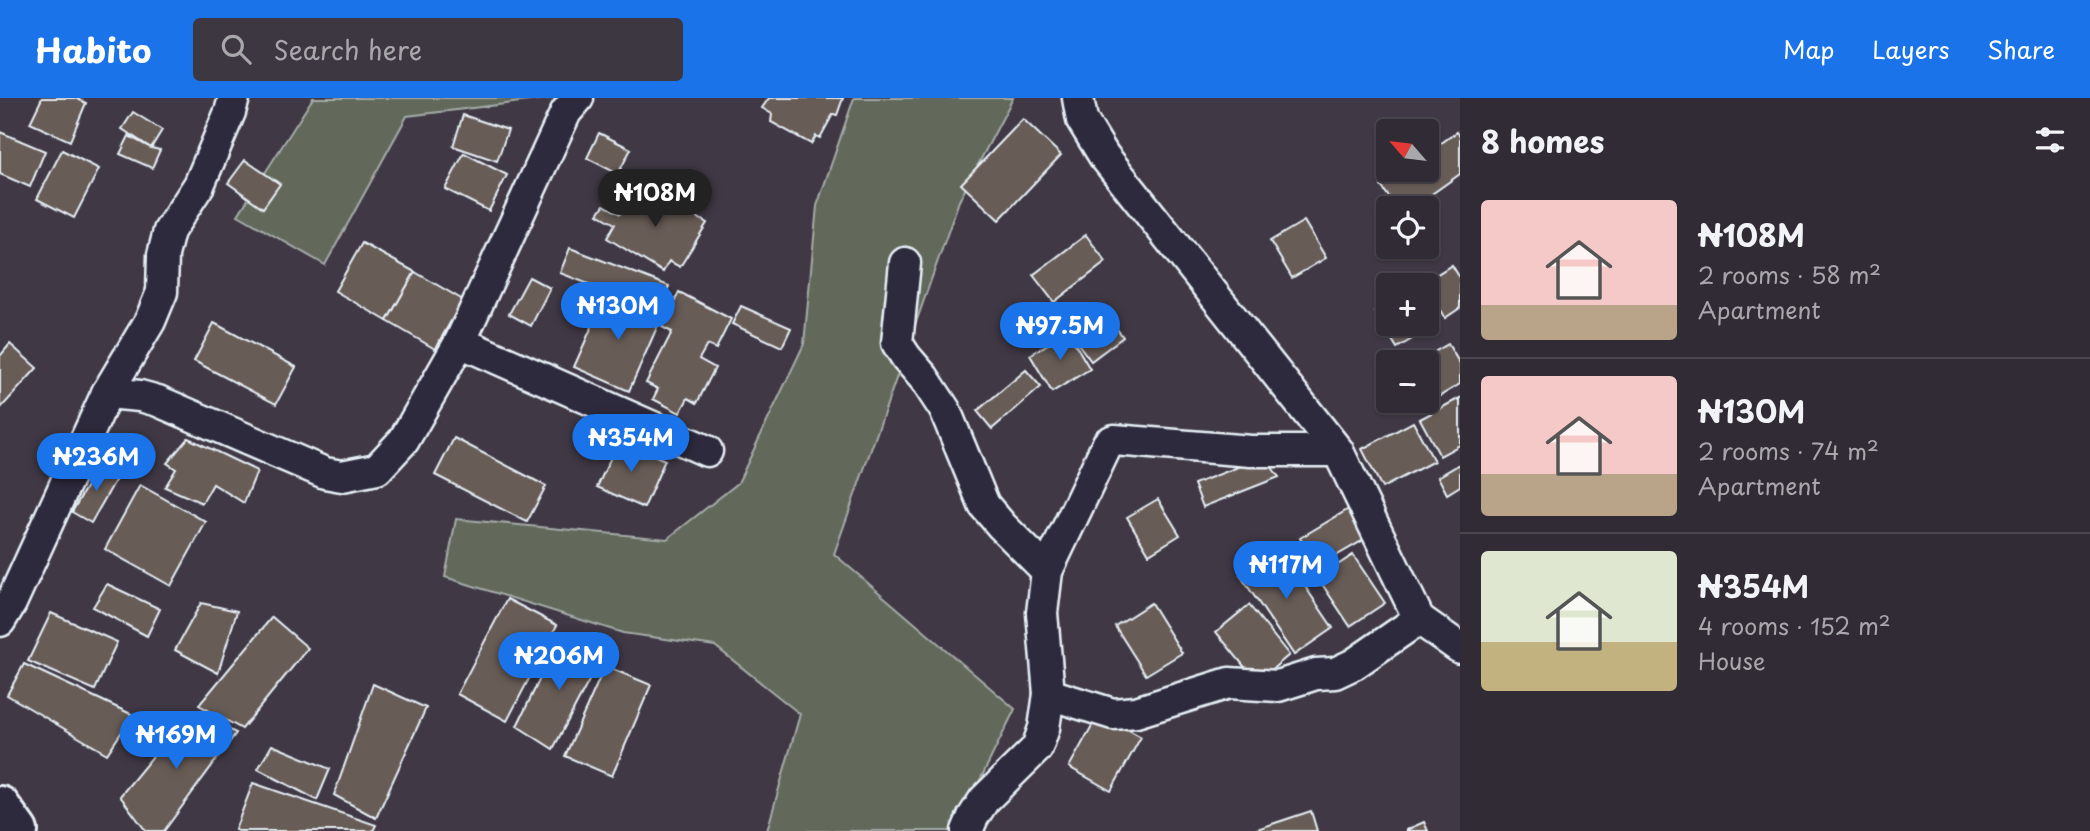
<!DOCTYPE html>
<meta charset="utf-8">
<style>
:root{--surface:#302b34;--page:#3c3740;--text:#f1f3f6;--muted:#a8a7ac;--line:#4b474f;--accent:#1a73e8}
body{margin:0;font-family:"Playpen Sans",sans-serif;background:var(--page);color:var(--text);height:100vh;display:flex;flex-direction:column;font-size:26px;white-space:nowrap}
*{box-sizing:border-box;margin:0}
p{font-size:23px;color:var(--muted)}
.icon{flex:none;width:38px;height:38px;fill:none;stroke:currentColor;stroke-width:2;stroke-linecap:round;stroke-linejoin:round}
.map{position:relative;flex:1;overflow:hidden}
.panel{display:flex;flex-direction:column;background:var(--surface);width:630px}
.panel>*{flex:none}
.needle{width:46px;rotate:298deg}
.fabs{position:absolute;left:1376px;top:21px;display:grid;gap:14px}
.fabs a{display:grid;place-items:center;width:63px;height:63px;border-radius:7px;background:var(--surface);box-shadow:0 2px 5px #0004,0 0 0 2px var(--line);font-size:35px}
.price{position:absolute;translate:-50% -60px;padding:0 16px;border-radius:24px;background:var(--accent);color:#fff;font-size:23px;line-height:46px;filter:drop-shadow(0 2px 4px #0008)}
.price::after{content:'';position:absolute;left:50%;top:42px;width:21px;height:16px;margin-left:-10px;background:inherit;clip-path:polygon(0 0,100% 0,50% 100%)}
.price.active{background:#222;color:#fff}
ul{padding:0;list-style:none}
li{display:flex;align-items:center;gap:21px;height:175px;padding:0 21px}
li+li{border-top:2px solid var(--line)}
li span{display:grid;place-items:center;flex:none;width:196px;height:140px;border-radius:7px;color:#555}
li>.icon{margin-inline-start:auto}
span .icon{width:84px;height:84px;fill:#fffc;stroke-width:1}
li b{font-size:30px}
h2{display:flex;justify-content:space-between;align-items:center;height:84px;padding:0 21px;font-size:30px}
header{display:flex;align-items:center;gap:42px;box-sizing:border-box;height:98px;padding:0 35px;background:var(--accent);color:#fff}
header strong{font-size:33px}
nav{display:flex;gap:38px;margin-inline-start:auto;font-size:24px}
.search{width:490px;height:63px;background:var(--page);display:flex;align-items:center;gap:18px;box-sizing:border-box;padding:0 24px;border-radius:7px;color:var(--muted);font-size:26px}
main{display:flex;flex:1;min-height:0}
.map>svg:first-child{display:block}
.green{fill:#62685a;stroke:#a5aca9;stroke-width:2}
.building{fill:#685b57;stroke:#e8f1f8;stroke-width:2}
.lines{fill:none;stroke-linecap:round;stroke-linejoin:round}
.street-casing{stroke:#e8f1f8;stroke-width:35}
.secondary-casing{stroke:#e8f1f8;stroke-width:44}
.street{stroke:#2f2a3d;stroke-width:30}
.secondary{stroke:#2f2a3d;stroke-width:38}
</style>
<header>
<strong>Habito</strong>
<div class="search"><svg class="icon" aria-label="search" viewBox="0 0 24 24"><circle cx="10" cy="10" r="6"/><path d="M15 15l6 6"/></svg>Search here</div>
<nav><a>Map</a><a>Layers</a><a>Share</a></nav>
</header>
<main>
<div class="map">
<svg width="1460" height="733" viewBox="0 0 1460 733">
<rect width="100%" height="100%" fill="#403945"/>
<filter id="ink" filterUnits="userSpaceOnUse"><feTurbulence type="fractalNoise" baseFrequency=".0143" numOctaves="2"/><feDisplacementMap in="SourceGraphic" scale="14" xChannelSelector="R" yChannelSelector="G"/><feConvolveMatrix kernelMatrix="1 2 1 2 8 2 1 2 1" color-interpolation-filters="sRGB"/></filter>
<g filter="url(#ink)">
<g class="green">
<polygon points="313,0 554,0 407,18 325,167 238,117"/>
<polygon points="854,0 1013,0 959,103 834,456 1015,611 955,733 767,733 800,616 715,548 623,535 445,479 456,421 667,441 738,385 804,246 817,108"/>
</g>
<g class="building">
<polygon points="42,0 75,0 86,5 70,43 30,25"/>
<polygon points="769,0 843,0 837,17 833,16 820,40 816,38 811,46 771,24 772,16 762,10"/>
<polygon points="133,14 162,32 151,50 122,31"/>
<polygon points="463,17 508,32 497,63 453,48"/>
<polygon points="1023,21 1061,57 999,122 961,86"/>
<polygon points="0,34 45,53 30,89 0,76"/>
<polygon points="1457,34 1460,38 1460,76 1412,110 1397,110 1381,88 1404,72 1426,72 1426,56"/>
<polygon points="599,35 631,51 618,76 587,60"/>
<polygon points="129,38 151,50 160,52 152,70 120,56"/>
<polygon points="62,52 99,71 74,120 37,101"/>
<polygon points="464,55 507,77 489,113 445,91"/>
<polygon points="245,62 280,86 263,110 228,85"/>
<polygon points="658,90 675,99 674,105 683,112 692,109 695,118 707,125 680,169 669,163 663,174 607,140 615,126 598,116 604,107 620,116 630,99 641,106 647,96 652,99"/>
<polygon points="1304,123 1326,160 1292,180 1270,143"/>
<polygon points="1086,137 1106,164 1054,204 1033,177"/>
<polygon points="362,145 415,174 387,223 335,193"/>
<polygon points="570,150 669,188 659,213 560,175"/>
<polygon points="1452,167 1460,180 1460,210 1445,220 1426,190 1426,187 1423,185"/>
<polygon points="415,174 463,202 435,251 387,223"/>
<polygon points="529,179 550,190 531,228 509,216"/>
<polygon points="607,194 662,218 629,293 574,269"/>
<polygon points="679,194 731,221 716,251 707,247 699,261 715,270 697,305 688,300 680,315 653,301 658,291 646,285 672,234 662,229"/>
<polygon points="1426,204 1439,225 1397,250 1375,214 1388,206 1388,226 1426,226"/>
<polygon points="741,208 791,230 782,249 732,226"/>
<polygon points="1102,211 1123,239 1091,263 1070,235"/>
<polygon points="214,225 296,269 276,306 194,263"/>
<polygon points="1068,234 1090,271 1052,294 1030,257"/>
<polygon points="10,246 37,270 0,311 0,258"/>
<polygon points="1448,246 1460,266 1460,286 1425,307 1423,303 1426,303 1426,264 1417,264"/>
<polygon points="1026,272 1041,289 992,331 977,313"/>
<polygon points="1460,300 1460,347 1440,358 1420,321"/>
<polygon points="1413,324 1434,363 1382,390 1362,351"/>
<polygon points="188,340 257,373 244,405 213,386 202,405 165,389 176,371 167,365"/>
<polygon points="454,340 546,388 527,424 435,377"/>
<polygon points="619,342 665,362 644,410 597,389"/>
<polygon points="1264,359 1279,379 1203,409 1194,386"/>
<polygon points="100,365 119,376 91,425 72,414"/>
<polygon points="1460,366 1460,388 1447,396 1438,379"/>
<polygon points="140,387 206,424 171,488 105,451"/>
<polygon points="1158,401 1180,437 1149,456 1127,419"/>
<polygon points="1349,411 1365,441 1317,469 1300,440"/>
<polygon points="1279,450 1333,530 1294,557 1240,477"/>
<polygon points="1353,457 1385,505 1350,528 1318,480"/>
<polygon points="107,486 160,511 147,538 93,509"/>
<polygon points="507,501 557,527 507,623 457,596"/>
<polygon points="201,505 237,513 218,575 175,552"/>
<polygon points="1151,505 1182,555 1146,577 1115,528"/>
<polygon points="1249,507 1289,557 1257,584 1216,534"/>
<polygon points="51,515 117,544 95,592 28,563"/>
<polygon points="272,519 308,550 242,631 199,607"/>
<polygon points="559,541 603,556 553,651 517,628"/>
<polygon points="24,566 133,617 107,656 7,597"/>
<polygon points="605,568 651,587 612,678 565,658"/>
<polygon points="373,586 426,610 376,720 334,697"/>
<polygon points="191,612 236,635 164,733 146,733 120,698"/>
<polygon points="1099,615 1141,639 1111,693 1069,669"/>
<polygon points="272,647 330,671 317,702 258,671"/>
<polygon points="253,685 376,727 373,733 238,733 235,732"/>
<polygon points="1311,713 1317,733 1258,733 1257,731"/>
<polygon points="1424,724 1428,733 1406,733 1406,732"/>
</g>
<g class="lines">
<defs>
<g id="street">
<polyline points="1078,0 1082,22 1104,58 1338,353 1419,521 1460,550"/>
<polyline points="905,165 897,245 906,259 924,280 945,312 984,407 1002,428 1047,473"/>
<polyline points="460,244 707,353"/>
<polyline points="107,295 140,298 158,303 325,375 342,378 377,371 404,342 460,244 558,31 566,14 578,0"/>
<polyline points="0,523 11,505 107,295 150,223 162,194 163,157 169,133 199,87 230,14 234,0"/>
<polyline points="1049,596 1113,616 1136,614 1229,585 1278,588 1316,576 1335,575 1354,566 1419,521"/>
<polyline points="967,733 973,719 984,702 1037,650 1044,630 1049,596 1042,515 1047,473 1108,345 1114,342 1251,353 1338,353"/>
</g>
<polyline id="secondary" points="0,708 18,733"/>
</defs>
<use href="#street" class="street-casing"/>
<use href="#secondary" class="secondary-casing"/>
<use href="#street" class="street"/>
<use href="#secondary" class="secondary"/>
</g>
</g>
</svg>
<div class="fabs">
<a><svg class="needle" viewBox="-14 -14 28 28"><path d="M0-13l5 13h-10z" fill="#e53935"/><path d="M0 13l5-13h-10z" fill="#a8a7ac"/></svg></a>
<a><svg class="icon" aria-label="locate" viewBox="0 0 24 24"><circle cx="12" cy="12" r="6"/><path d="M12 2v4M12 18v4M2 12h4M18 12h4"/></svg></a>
<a>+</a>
<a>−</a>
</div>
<b class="price active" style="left:655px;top:131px">₦108M</b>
<b class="price" style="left:618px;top:244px">₦130M</b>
<b class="price" style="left:1060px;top:264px">₦97.5M</b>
<b class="price" style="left:631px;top:376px">₦354M</b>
<b class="price" style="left:96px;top:395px">₦236M</b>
<b class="price" style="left:1286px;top:503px">₦117M</b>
<b class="price" style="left:559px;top:594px">₦206M</b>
<b class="price" style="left:176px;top:673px">₦169M</b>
</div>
<section class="panel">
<h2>8 homes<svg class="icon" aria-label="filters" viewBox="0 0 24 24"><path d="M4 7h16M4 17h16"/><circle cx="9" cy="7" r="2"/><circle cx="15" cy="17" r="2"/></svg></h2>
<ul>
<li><span style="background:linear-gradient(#f6c9c9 75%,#b9a48a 0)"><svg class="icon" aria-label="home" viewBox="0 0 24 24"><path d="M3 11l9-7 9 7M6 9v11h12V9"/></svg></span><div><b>₦108M</b><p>2 rooms · 58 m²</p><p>Apartment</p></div></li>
<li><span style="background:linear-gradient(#f6c9c9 70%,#b9a48a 0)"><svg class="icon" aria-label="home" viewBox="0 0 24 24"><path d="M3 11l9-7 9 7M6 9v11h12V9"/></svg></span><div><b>₦130M</b><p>2 rooms · 74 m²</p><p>Apartment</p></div></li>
<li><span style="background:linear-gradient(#dfe7d0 65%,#c2b280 0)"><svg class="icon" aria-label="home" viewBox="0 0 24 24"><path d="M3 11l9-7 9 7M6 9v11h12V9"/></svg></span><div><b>₦354M</b><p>4 rooms · 152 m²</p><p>House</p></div></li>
</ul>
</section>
</main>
